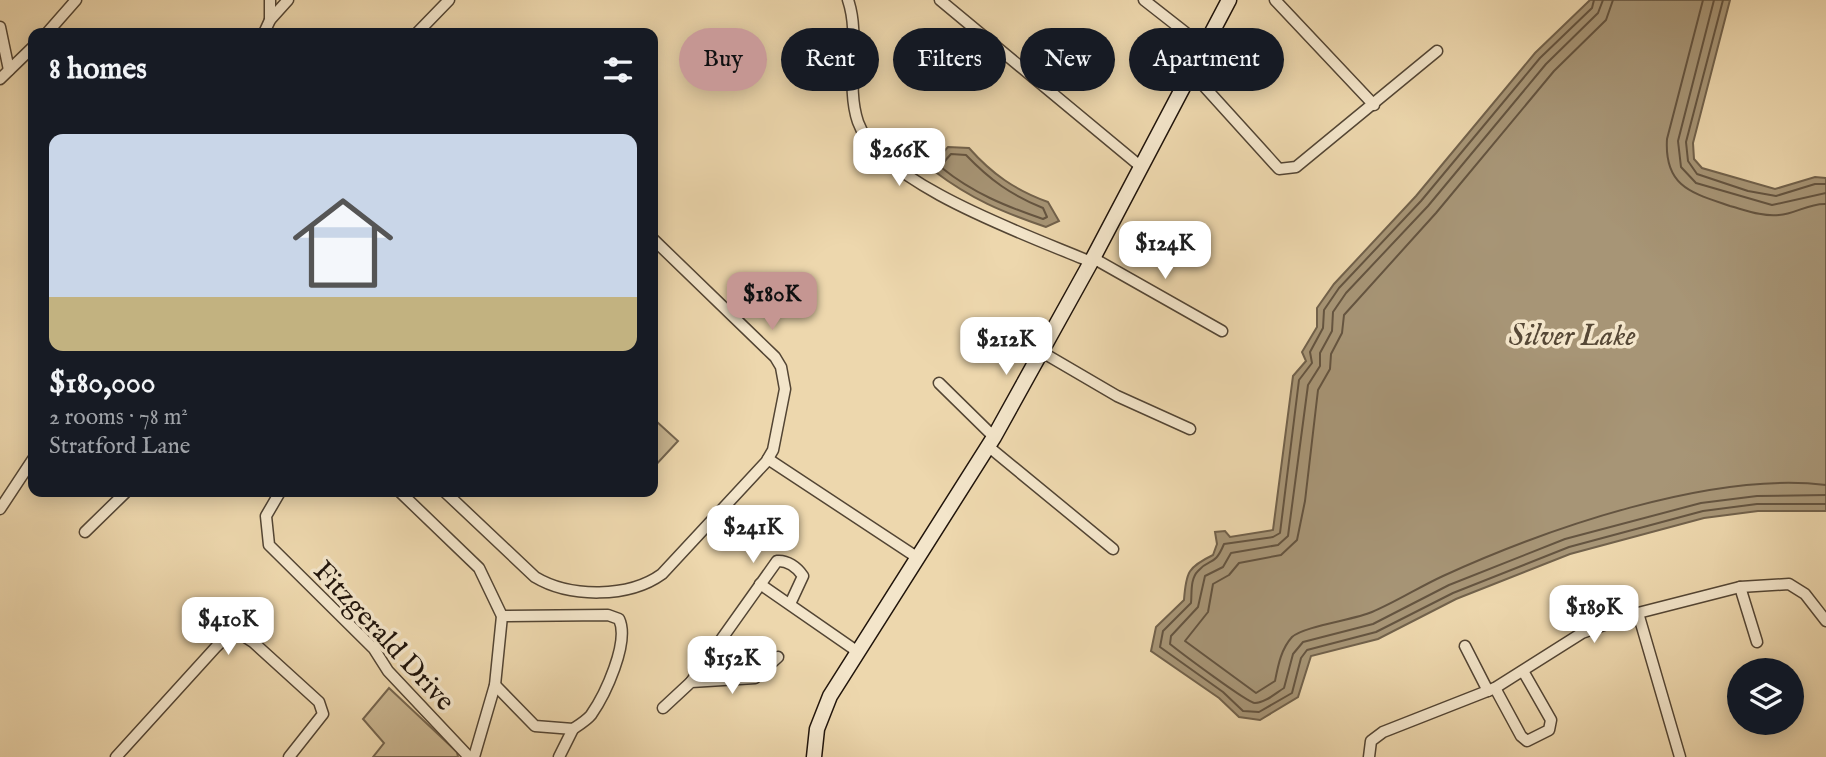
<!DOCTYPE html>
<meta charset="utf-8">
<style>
:root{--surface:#171b24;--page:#242831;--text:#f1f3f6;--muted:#9ea1a6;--line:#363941;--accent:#c59692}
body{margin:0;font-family:"IM FELL English",serif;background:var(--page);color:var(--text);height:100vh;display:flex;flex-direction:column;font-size:26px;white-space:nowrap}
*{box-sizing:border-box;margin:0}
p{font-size:23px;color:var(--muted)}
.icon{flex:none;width:38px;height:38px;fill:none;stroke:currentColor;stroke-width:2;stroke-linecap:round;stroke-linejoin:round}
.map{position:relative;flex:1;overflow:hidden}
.sheet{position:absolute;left:28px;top:28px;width:630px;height:469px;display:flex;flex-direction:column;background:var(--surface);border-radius:14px;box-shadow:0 4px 18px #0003}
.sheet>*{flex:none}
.guide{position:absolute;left:679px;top:28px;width:665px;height:63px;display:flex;gap:14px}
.controls{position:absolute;left:1727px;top:658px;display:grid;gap:14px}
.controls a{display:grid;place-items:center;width:77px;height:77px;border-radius:50%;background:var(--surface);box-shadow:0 4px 18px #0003;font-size:35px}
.price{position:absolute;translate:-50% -60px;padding:0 16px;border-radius:14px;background:#fff;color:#222;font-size:23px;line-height:46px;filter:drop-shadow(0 2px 4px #0008)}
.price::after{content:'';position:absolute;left:50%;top:42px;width:21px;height:16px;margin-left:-10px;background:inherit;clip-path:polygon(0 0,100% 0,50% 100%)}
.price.selected{background:var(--accent);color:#111}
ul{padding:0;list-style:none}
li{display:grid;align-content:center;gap:14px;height:371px;padding:0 21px}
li+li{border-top:2px solid var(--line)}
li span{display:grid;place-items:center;height:217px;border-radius:14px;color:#555}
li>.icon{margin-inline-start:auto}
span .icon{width:126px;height:126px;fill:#fffc;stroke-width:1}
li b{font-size:30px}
h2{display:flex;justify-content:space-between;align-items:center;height:84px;padding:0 21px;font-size:30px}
.pill{padding:0 24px;border-radius:32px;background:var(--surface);box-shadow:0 4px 18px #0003;font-size:24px;line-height:63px}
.pill.selected{background:var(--accent);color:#111}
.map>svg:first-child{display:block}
.green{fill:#cab691;stroke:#75654e;stroke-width:2}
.water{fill:#a79576;stroke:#71614b;stroke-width:2}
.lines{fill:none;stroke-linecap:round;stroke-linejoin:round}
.shore{stroke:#645440;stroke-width:2}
.street-casing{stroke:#534534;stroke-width:13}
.secondary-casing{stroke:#20140b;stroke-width:17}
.street{stroke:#f3e5ca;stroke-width:10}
.secondary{stroke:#f3e5ca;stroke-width:14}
.labels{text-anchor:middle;stroke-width:7;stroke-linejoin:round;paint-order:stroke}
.street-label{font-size:28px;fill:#20140b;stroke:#f3e5ca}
.water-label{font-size:30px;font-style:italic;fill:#564836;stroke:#f3e5ca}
</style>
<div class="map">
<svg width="1826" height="757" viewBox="0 0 1826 757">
<rect width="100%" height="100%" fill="#edd7ad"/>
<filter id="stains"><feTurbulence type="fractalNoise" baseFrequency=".00286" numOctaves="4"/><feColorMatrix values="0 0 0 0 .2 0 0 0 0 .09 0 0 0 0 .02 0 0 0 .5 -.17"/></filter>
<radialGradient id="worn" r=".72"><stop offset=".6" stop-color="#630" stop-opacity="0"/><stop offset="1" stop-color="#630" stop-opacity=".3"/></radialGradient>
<g class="green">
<polygon points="656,421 678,441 653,468 653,424"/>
<polygon points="389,688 457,752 458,757 373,757 384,743 363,719"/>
</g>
<g class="water">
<path d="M1590,0H1730L1693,143L1694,159L1702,168L1775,189L1815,177L1826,178V511H1758L1704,518L1570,554L1456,599L1378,639L1311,656L1298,697L1260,720L1239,717L1219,698L1151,651L1156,627L1184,600C1186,572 1188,567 1213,555L1217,544L1215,532L1225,531L1230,537L1273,530L1293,376L1306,361L1302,352L1317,327V308L1334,284L1416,196L1535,53Z"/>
<path d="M948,147L969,148C992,174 1015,190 1048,202L1059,221L1046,227C1002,212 971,199 934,171L936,160Z"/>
</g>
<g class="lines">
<g class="shore">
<path d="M1594,0L1592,8L1540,58L1421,201L1339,288L1324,310L1323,328L1310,352L1312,363L1299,380L1280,533L1273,537L1224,544C1214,568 1210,557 1198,571C1190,579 1192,593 1191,603L1163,631L1160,647L1223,692L1243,711L1259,712L1292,693L1301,658L1307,650L1376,632L1453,593L1569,547L1703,511L1757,504H1826"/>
<path d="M1603,0L1598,13L1546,64L1428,206L1346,293L1333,312L1332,331L1320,353V366L1308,385L1288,536L1278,545L1231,553L1223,567L1205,576L1198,607L1171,636L1170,644C1180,652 1249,704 1255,703C1265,703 1276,693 1284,688L1293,654L1303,642L1373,624L1449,585L1565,539L1701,503L1757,496L1826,495"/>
<path d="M1613,0L1606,20L1554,71L1436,213L1344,315L1342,333L1331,354L1330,369L1318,390L1305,501L1297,540L1281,555L1239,563L1229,575L1213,584L1208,612L1185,641L1256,693L1275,681C1278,666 1281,649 1292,637C1304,626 1354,620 1372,612C1396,602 1419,587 1443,576C1546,529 1711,471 1826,485"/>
<path d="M1703,0L1667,139C1664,187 1692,193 1730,206C1745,210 1763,217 1779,215C1795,214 1809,203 1826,204"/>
<polyline points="1714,0 1678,141 1681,167 1696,183 1772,205 1826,193"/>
<polyline points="1723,0 1686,142 1688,161 1697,174 1748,191 1776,196 1815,184 1826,184"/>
<path d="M951,154L966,155C990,180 1011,195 1043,208L1047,217L1043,219C1005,206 973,193 942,168L943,163Z"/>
</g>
<defs>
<g id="street">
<path d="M848,0C861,38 845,84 858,122C879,184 1033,237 1091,262"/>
<polyline points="940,0 1140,166"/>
<polyline points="1144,0 1204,47"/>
<polyline points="1275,0 1374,105"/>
<polyline points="270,20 270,0"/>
<polyline points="0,27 9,70"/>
<polyline points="47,33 76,0"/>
<polyline points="264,33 270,20 288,0"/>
<polyline points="417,33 449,0"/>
<polyline points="1192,73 1279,169 1296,167 1437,51"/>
<polyline points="0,79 33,47"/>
<polyline points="1093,258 1222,331"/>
<polyline points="1040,351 1117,396 1190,429"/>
<polyline points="939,383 994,437"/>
<polyline points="989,447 1113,549"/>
<polyline points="768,459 918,558"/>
<polyline points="280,492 266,516 269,545 374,649 388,671 469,757"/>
<polyline points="400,492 479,568 502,616 495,685 474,757"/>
<path d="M445,492L535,577C570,598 629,598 662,574L766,462L773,450L785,389L781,367L775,357L653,239"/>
<polyline points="0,509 33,459"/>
<polyline points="85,532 126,492"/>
<polyline points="760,584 858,652"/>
<polyline points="1740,587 1757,642"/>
<polyline points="1638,613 1680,757"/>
<polyline points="1465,646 1488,691"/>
<path d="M691,682L777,561C787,560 797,567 803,576L790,604"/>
<path d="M495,685L535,726L573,729C579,725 587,720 591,715C605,695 630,642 619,619L608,615L502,616"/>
<polyline points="1495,688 1521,736 1527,741 1549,730 1551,720 1523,671"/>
<polyline points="663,708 691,682 755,678 778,657"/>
<polyline points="116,757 216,647 227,636 239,633 253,642 319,702 323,714 289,757"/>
<polyline points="559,757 573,729"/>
<polyline points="1369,757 1371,741 1383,732 1495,688 1582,633 1638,613 1740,587 1789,584 1805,594 1826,621"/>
</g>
<polyline id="secondary" points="814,757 817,729 830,696 994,437 1091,262 1229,0"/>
</defs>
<use href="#street" class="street-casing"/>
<use href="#secondary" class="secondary-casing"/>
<use href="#street" class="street"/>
<use href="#secondary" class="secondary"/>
</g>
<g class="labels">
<g class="street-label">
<text transform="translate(385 635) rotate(47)" y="10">Fitzgerald Drive</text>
</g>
<g class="water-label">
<text x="1572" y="345">Silver Lake</text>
</g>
</g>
<rect width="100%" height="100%" filter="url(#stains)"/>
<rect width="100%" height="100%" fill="url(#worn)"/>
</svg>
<div class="controls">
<a><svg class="icon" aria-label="layers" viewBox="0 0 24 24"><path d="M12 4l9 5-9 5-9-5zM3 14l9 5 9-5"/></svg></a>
</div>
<b class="price" style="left:899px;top:188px">$266K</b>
<b class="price" style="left:1165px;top:281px">$124K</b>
<b class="price selected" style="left:772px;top:332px">$180K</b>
<b class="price" style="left:1006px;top:377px">$212K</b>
<b class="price" style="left:753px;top:565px">$241K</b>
<b class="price" style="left:1594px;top:645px">$189K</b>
<b class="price" style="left:228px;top:657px">$410K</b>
<b class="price" style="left:732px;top:696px">$152K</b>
<div class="guide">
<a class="pill selected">Buy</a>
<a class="pill">Rent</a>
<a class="pill">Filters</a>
<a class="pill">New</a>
<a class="pill">Apartment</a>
</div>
<section class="sheet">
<h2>8 homes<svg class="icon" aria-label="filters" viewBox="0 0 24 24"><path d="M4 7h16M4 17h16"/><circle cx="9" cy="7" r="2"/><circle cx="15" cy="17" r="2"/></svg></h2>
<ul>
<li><span style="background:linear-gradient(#c9d6e8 75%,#c2b280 0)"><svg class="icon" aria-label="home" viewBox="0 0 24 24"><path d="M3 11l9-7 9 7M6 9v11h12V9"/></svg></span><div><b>$180,000</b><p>2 rooms · 78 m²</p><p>Stratford Lane</p></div></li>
</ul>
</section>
</div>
